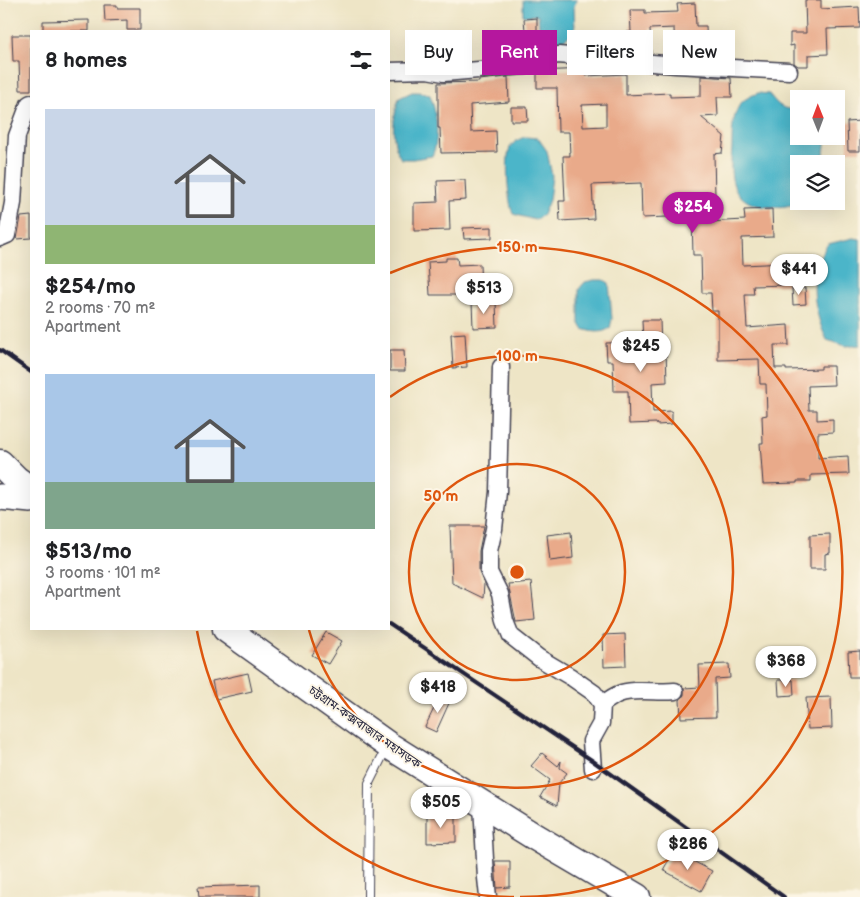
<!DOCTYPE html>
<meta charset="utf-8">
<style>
:root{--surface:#fff;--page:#f6f6f6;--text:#202124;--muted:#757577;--accent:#b5179e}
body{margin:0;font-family:"Balsamiq Sans","Noto Sans Bengali",sans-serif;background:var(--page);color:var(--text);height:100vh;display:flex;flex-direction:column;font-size:19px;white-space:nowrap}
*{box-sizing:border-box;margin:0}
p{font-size:16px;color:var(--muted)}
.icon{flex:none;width:28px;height:28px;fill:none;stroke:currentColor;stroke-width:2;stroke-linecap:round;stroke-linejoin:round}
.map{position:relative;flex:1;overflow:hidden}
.panel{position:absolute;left:30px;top:30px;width:360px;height:600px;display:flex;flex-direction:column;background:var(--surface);border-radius:0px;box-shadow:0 5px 20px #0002}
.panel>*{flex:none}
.top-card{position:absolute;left:405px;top:30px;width:380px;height:45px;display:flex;gap:10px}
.needle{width:32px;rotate:359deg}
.tools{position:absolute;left:790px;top:90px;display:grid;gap:10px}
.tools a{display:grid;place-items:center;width:55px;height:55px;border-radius:0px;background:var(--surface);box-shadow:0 5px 20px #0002;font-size:25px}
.price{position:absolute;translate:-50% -42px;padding:0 11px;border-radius:18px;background:#fff;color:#222;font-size:16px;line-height:32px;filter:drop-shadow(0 1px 2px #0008)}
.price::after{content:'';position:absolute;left:50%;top:30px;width:15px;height:11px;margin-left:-8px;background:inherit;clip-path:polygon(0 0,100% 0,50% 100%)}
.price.current{background:var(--accent);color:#fff}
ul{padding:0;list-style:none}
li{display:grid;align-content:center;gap:10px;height:265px;padding:0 15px}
li span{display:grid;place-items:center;height:155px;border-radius:0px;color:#555}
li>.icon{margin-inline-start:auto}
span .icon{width:90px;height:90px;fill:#fffc;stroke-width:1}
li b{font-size:21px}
h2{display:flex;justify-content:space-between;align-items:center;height:60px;padding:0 15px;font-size:21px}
.pill{padding:0 18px;border-radius:0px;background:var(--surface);box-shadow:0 5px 20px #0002;font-size:18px;line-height:45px}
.pill.current{background:var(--accent);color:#fff}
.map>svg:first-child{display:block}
.water{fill:#4bb5c9;stroke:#366c82}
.building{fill:#e9aa8a;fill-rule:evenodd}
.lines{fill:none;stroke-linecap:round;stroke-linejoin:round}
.service-casing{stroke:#413f50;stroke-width:10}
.minor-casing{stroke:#413f50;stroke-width:19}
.primary-casing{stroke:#413f50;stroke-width:28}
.trunk-casing{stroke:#413f50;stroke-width:29}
.service{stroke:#fff;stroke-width:8}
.minor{stroke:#fff;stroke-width:16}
.primary{stroke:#fff;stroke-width:25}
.trunk{stroke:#fff;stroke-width:26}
.rail{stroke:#22223b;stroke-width:4}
.ring{fill:none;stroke:#de560e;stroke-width:2.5}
.labels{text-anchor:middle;stroke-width:4;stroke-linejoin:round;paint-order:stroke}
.street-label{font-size:12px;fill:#22223b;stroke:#fcf5e5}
.centre{fill:#de560e;stroke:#fcf5e5;stroke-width:2.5}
.ring-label{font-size:15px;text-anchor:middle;font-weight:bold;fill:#de560e;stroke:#fcf5e5;stroke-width:4;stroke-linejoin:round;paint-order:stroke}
</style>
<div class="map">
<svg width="860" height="897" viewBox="0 0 860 897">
<rect width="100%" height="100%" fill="#fcf5e5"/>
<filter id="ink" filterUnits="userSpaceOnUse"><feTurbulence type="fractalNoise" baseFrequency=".02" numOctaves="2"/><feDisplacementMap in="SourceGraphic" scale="10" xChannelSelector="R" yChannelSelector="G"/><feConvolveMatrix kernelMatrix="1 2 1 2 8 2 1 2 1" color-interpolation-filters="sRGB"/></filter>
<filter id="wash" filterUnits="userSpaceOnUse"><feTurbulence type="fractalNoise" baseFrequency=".0096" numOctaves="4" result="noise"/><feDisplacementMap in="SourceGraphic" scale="20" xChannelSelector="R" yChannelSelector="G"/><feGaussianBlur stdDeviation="1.12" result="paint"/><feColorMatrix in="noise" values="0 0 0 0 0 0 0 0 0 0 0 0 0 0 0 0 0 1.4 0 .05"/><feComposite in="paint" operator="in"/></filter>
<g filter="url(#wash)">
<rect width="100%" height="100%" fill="#eee5c6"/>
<g class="water">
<path d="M523,0H577L574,6L575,30C563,42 555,47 537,42L539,25L538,15L523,16Z"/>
<path d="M412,92H419L430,95C437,113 440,138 432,156L413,159H401C390,141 393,117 399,98Z"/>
<path d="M758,93L769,94C778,105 782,111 799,109V136H826L823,164H799V201H802L799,203C779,209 748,211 736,190C729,178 731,160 732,148C732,135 732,117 739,106C743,99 751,96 758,93Z"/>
<path d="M525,137L538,138L547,151L552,176L549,200L543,215L535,220L513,214C508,202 505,159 510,148C513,142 519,139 525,137Z"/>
<path d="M853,238L860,239V345L846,346L827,340C817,320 810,290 817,268C819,260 823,253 826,246L828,244Z"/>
<path d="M594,280H604L609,283L612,319L610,328C602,334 592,332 583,329L579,322V289L585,282Z"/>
</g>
<g id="blocks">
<g class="building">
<polygon points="805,0 821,0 821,9 859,7 860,28 827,29 828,54 808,55 808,66 798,66 794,63 794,45 790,46 790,33 806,33"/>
<polygon points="695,3 696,26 706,26 707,57 689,56 689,54 675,54 674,28 650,29 651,53 624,51 624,32 631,32 630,10 645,10 645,13 678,12 677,4"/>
<polygon points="104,5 117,5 117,8 140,8 140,30 127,30 127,20 105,21"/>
<polygon points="537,18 537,31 525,31 524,19"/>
<polygon points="89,20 89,31 43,31 43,21"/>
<polygon points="12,35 31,35 31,90 20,90 19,61 13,61"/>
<polygon points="521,40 522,56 499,58 499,41"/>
<path d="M586,69V76L626,74V95L670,93V97L701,96V76L731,78L732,97H717L718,116L701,117L724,136L722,153L714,154L715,197H706L707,222L745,220L744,210L772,209L773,237L742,238L743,265L786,263L787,285L753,286L754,294H745L747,328L788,325L789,345H774L775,368H786V370L821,369V366H833L834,385L808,386L809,410H817V420L833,419V432L818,433V458L848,456L849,474L811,475V481H797V483L763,484L760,443H763L762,416L767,415L766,384H760L759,359L718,360V311H712L711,293H702L701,255H693L692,216L642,218L641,183L592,185L594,219L560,221L559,201H565L563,156H570L569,132H558L557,88H537V71ZM606,104V126L583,127L582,105Z"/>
<polygon points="508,77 509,102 470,105 471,132 496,131 497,152 441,153 440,128 438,128 438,83 479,82 479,80"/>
<polygon points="511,107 527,107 528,121 511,121"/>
<polygon points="860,121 860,151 848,151 847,122"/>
<polygon points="465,180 466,200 449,201 450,230 414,231 414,203 438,202 437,181"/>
<polygon points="31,216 31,238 17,239 21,217"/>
<polygon points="492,227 492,238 464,239 463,228"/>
<polygon points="446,258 457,258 458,265 480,264 481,295 430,295 428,262 446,261"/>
<polygon points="792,288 805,288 806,304 793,305"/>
<polygon points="472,302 496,302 497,327 473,328"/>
<polygon points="642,320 660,320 661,350 666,350 667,382 652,383 653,412 672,411 672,424 657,425 656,423 629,424 628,391 614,391 613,361 607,361 606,343 643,342"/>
<polygon points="465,333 467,367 453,368 451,334"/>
<polygon points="390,350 404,350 405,371 390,371"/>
<polygon points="450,526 484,526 479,551 479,572 484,584 483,598 452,583"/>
<polygon points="571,532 573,558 550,561 547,535"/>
<polygon points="830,534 830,553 825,554 825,569 810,569 810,535"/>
<polygon points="531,582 535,620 516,622 508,584"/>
<polygon points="326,632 342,641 328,664 312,655"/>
<polygon points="625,634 626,666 604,667 603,635"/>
<polygon points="860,651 860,677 849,677 848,652"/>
<polygon points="729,664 730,678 715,679 716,717 681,718 680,700 684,695 684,688 700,687 699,665"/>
<polygon points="248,673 252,691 216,699 212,681"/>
<polygon points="778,680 793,680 794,695 779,696"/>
<polygon points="440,696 450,701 436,732 425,727"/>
<polygon points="831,697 832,728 808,729 806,698"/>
<polygon points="542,753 558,766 561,761 560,768 567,773 559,783 557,806 540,797 550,780 531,766"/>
<polygon points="456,814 456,842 427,843 427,815"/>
<polygon points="674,851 712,871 701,891 663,870"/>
<polygon points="495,861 510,861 510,887 497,888"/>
<polygon points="260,885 260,897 199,897 198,887"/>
</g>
</g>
</g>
<g filter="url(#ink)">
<use href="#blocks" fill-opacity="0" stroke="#413f50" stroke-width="1"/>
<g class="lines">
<defs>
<polyline id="service" points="368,897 369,783 386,749"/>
<g id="minor">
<polyline points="389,71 427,70 444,73 525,66 535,60 558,55 676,65 789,71"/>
<polyline points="0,238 7,235 13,203 17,136 29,104 31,103"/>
<polyline points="501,367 498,492 494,529 489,551 489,572 500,594 505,621 511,636 539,658 571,677 594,693 602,704 601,723 591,741 593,769"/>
<path d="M602,704C608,701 613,696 619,694C633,688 658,693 675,691"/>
<polyline points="482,804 486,878 488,897"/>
</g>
<polyline id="primary" points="0,497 31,500"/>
<g id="trunk">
<polyline points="0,463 16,479 31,490"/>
<polyline points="226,629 388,745 535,837 637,897"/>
</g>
</defs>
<use href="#service" class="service-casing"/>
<use href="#minor" class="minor-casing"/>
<use href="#primary" class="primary-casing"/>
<use href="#trunk" class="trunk-casing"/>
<use href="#service" class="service"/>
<use href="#minor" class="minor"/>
<use href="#primary" class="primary"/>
<use href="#trunk" class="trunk"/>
<g class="rail">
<polyline points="0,350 31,372"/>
<polyline points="389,624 593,761 784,897"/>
</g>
</g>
</g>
<g class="ring">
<circle cx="517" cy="572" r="108"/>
<path d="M390 397A216 216 0 1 1 309 630"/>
<path d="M514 897A325 325 0 0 1 197 631M390 273A325 325 0 1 1 520 897"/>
</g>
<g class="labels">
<g class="street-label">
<text transform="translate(365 727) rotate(35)" y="4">চট্টগ্রাম-কক্সবাজার মহাসড়ক</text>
</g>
</g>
<circle cx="517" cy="572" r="8" class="centre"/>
<g class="ring-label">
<text x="517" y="252">150 m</text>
<text x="517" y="361">100 m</text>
<text x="441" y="501">50 m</text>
</g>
</svg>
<div class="tools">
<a><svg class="needle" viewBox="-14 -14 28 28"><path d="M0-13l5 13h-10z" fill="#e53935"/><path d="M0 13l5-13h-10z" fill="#757577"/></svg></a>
<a><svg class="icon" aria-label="layers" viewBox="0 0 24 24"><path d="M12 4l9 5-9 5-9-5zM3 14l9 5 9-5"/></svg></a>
</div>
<b class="price current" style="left:693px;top:234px">$254</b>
<b class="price" style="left:799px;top:296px">$441</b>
<b class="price" style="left:484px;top:315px">$513</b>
<b class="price" style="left:641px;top:373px">$245</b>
<b class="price" style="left:786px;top:688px">$368</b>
<b class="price" style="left:438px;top:714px">$418</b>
<b class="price" style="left:441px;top:829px">$505</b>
<b class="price" style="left:688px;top:871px">$286</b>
<div class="top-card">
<a class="pill">Buy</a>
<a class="pill current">Rent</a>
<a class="pill">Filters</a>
<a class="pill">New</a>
</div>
<section class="panel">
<h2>8 homes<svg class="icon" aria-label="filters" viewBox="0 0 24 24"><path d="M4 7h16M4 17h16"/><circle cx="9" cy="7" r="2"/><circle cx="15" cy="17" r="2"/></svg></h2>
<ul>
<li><span style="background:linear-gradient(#c9d6e8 75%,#8fb573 0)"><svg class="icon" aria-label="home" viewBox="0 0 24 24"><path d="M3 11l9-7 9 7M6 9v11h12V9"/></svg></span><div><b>$254/mo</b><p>2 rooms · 70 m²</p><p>Apartment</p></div></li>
<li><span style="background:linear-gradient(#a9c7e8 70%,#7fa58c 0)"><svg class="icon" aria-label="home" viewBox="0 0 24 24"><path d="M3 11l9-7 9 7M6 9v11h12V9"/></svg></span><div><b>$513/mo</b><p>3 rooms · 101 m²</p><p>Apartment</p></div></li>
</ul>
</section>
</div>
